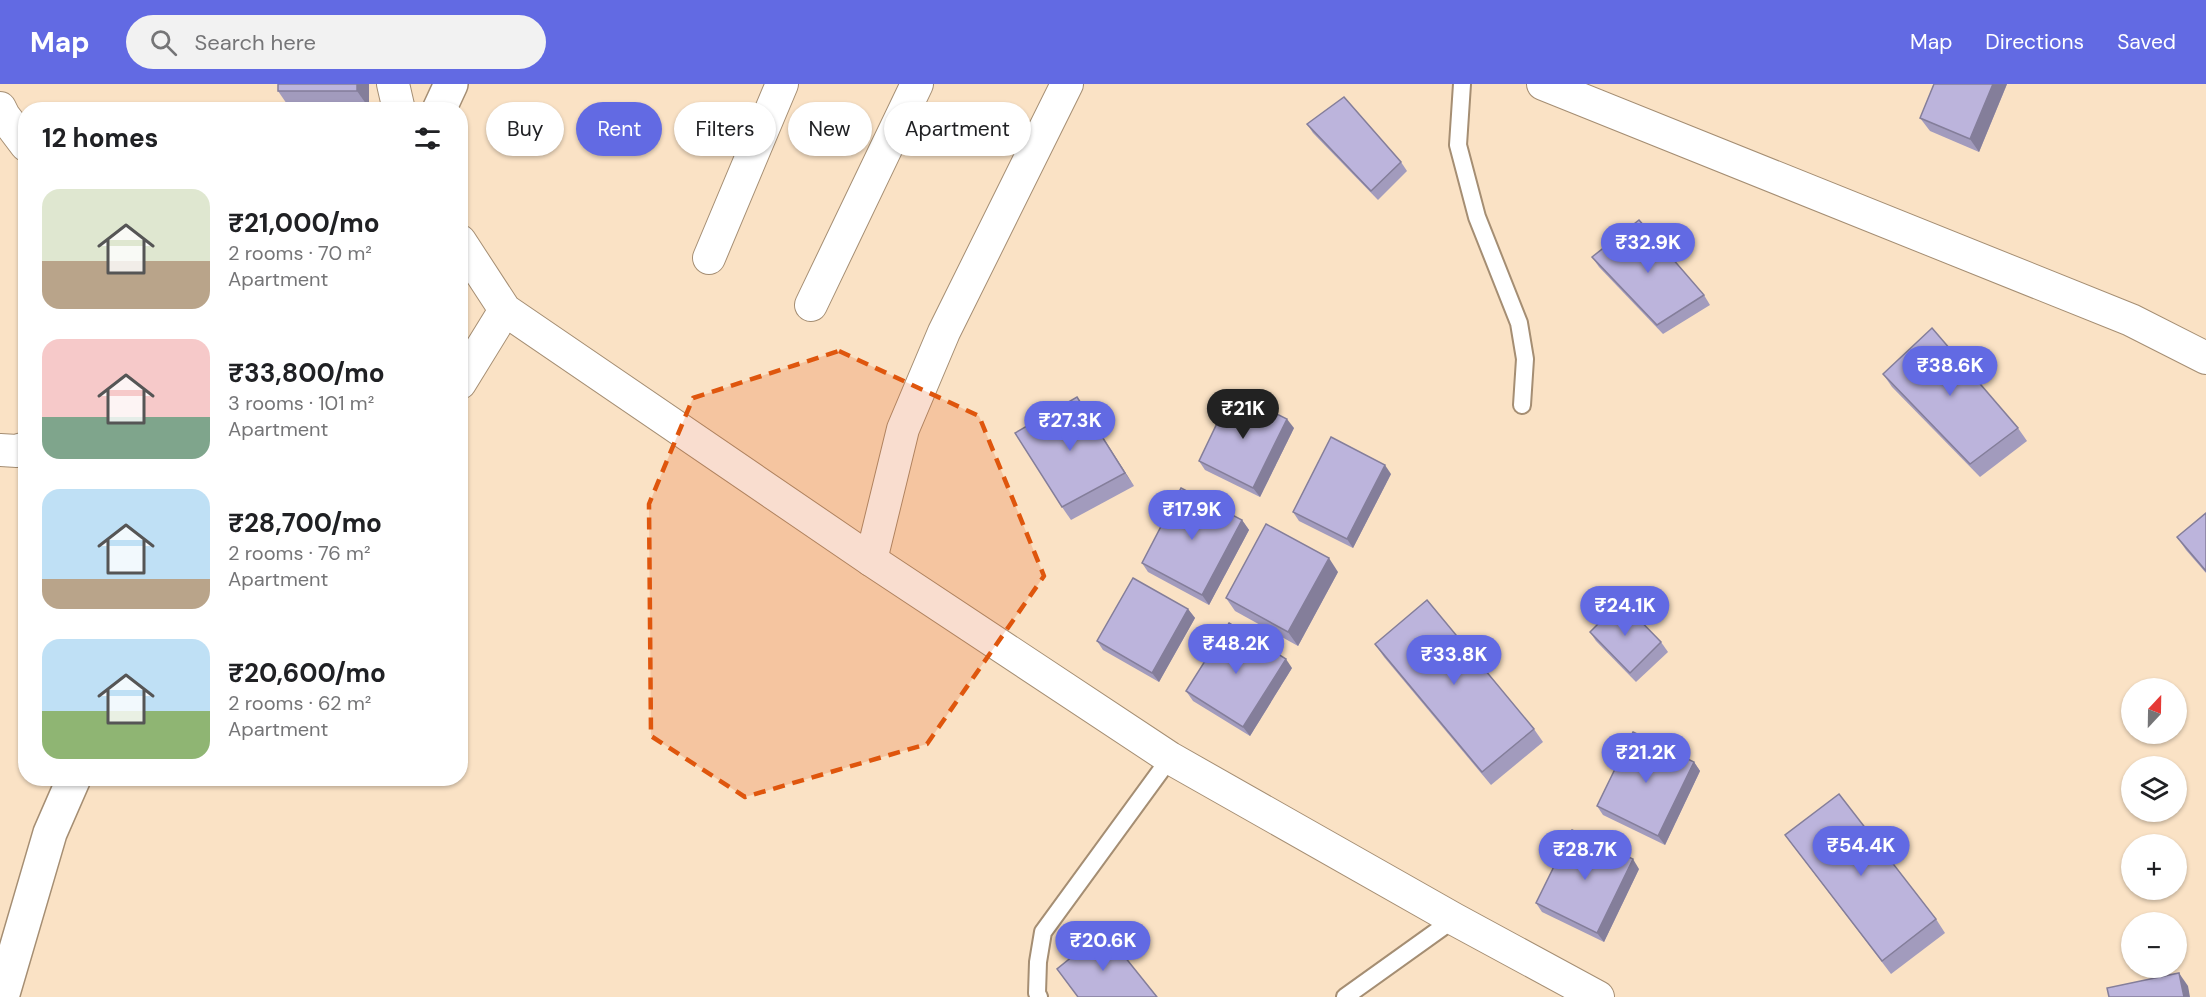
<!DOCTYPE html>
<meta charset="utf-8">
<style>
:root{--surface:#fff;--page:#f2f2f2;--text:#202124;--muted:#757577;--accent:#626ae3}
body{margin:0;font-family:"DM Sans",sans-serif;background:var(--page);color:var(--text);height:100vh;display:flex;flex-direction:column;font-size:22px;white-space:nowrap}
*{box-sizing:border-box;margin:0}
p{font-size:20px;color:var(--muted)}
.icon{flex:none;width:33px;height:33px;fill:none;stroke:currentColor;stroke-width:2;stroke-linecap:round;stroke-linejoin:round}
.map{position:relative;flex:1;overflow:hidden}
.drawer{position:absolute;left:18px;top:18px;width:450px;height:684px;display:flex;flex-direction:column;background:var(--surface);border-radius:24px;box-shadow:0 2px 4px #0004}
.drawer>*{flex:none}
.banner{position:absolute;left:486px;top:18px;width:570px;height:54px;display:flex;gap:12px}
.needle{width:39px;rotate:22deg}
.buttons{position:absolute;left:2121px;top:594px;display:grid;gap:12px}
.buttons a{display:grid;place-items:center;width:66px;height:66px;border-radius:50%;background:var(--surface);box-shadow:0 2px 4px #0004;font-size:30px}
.price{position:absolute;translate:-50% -51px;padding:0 14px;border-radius:21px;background:var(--accent);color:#fff;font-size:20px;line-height:39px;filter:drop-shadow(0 2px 3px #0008)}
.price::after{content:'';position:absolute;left:50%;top:36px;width:18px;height:14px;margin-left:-9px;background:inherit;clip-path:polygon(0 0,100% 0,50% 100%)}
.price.on{background:#222;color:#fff}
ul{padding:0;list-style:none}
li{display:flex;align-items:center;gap:18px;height:150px;padding:0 24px}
li span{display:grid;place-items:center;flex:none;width:168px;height:120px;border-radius:18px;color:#555}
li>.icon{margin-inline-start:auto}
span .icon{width:72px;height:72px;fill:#fffc;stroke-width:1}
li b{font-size:26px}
h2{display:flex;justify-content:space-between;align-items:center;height:72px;padding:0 24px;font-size:26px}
.chip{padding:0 21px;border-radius:27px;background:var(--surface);box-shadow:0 2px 4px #0004;font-size:21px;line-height:54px}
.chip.on{background:var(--accent);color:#fff}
header{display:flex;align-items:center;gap:36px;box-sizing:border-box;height:84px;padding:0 30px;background:var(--accent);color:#fff}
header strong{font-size:28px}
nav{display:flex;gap:33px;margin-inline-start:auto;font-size:21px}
.search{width:420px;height:54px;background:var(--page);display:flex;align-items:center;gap:15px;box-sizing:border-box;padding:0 21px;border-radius:33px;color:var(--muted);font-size:22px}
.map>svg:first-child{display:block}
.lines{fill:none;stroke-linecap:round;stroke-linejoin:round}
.lane-casing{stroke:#a58e73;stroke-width:20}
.street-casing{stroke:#a58e73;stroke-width:34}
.secondary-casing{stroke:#a58e73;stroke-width:36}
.lane{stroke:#fff;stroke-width:16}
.street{stroke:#fff;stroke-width:32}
.secondary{stroke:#fff;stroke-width:33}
.wall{fill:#a29bbd}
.shaded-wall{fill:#847e9a}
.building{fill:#bcb4dc;stroke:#847e9a;stroke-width:1.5}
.marked{fill:#df560d;fill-opacity:0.2;stroke:#df560d;stroke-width:4.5;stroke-dasharray:12 8;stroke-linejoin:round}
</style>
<header>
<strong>Map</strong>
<div class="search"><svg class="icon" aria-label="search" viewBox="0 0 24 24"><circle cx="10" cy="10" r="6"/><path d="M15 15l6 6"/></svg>Search here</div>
<nav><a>Map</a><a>Directions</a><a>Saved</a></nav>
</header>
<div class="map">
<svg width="2206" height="913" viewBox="0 0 2206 913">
<rect width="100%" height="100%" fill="#fae2c5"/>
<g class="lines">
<defs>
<g id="lane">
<polyline points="1462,0 1458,61 1477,133 1519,239 1525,275 1522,321"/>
<polyline points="1039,913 1037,909 1038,878 1043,848 1170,674"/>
<polyline points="1345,913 1454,835"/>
</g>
<g id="street">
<polyline points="393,0 399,26"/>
<polyline points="1543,0 2131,236 2206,274"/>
<polyline points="0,24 4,32 26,61"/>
<polyline points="460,157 505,226 871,476 1170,674 1454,835 1598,913"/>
<polyline points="709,174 782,0"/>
<polyline points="811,221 917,0"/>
<polyline points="460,299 505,226"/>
<polyline points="0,366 17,367 26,364"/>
<polyline points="871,476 903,345 944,248 1067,0"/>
</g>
<g id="secondary">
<polyline points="439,26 451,0"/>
<polyline points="2,913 50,749 74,694"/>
</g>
</defs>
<use href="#lane" class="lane-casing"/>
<use href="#street" class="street-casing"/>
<use href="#secondary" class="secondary-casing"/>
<use href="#lane" class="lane"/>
<use href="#street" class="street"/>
<use href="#secondary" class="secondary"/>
</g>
<g class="wall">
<polygon points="278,0 369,0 369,24 289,23 278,7"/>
<polygon points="1934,0 2007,0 1979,68 1930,47 1920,34"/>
<polygon points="1307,40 1401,78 1407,87 1378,116 1313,49"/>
<polygon points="1592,173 1704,211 1710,221 1663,250 1599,183"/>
<polygon points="1883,290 2018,344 2027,357 1980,393 1892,303"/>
<polygon points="1086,327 1134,402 1071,436 1062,423"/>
<polygon points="1294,344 1260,413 1205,386 1199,377"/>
<polygon points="1391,390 1353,464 1299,437 1293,428"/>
<polygon points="2206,429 2206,489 2186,466 2177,453"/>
<polygon points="1242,436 1249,446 1209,521 1148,488 1142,479"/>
<polygon points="1338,488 1298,562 1235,527 1226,514"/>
<polygon points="1188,525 1195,534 1159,598 1103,566 1097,557"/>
<polygon points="1590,548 1661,558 1668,568 1636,598 1596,557"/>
<polygon points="1375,560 1534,645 1543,658 1491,701 1384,573"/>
<polygon points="1292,584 1250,652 1193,617 1186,607"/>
<polygon points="1694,678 1700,687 1665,761 1603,731 1597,722"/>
<polygon points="1785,751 1936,835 1945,849 1891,890"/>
<polygon points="1639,785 1604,858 1542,828 1536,819"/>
</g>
<g class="shaded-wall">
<polygon points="357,0 369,0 369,24 357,7"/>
<polygon points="1993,0 2007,0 1979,68 1970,55"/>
<polygon points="1077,313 1086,327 1134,402 1125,389"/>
<polygon points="1287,335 1294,344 1260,413 1253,404"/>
<polygon points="1385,381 1391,390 1353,464 1347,455"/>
<polygon points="1242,436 1249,446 1209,521 1202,511"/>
<polygon points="1329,474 1338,488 1298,562 1288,548"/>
<polygon points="1188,525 1195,534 1159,598 1152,589"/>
<polygon points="1286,575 1292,584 1250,652 1243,643"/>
<polygon points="1694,678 1700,687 1665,761 1658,752"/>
<polygon points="1633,775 1639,785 1604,858 1597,849"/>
<polygon points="2179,889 2188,902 2190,913 2184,913"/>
</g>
<g class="building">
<rect x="278" y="0" width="79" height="7"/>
<polygon points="1934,0 1993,0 1970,55 1920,34"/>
<polygon points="1344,13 1401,78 1371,107 1307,40"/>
<polygon points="1639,136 1704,211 1657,241 1592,173"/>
<polygon points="1932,244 2018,344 1970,380 1883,290"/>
<polygon points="1232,308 1287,335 1253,404 1199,377"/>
<polygon points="1077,313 1125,389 1062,423 1015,349"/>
<polygon points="1331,353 1385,381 1347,455 1293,428"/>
<polygon points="1181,404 1242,436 1202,511 1142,479"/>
<polygon points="2206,429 2206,487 2177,453"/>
<polygon points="1266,440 1329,474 1288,548 1226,514"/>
<polygon points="1133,494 1188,525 1152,589 1097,557"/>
<polygon points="1427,516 1534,645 1482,688 1375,560"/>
<polygon points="1621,517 1661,558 1630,589 1590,548"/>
<polygon points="1229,539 1286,575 1243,643 1186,607"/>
<polygon points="1633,648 1694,678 1658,752 1597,722"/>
<polygon points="1839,710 1936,835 1882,877 1785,751"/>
<polygon points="1572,746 1633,775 1597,849 1536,819"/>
<polygon points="1104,847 1157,913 1078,913 1057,885"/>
<polygon points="2179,889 2184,913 2109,913 2107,904"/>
</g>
<path class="marked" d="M839,267L979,332L1044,492L927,660L745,713L651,652L649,420L693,314Z"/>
</svg>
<div class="buttons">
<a><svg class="needle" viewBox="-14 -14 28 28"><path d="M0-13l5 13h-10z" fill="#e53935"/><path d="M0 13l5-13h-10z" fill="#757577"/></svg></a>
<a><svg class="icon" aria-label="layers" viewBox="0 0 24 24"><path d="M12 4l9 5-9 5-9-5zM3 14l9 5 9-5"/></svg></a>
<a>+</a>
<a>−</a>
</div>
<b class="price" style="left:1648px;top:190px">₹32.9K</b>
<b class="price" style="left:1950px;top:313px">₹38.6K</b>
<b class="price on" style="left:1243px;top:356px">₹21K</b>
<b class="price" style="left:1070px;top:368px">₹27.3K</b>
<b class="price" style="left:1192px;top:457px">₹17.9K</b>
<b class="price" style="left:1625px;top:553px">₹24.1K</b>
<b class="price" style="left:1236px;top:591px">₹48.2K</b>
<b class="price" style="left:1454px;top:602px">₹33.8K</b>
<b class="price" style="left:1646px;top:700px">₹21.2K</b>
<b class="price" style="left:1861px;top:793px">₹54.4K</b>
<b class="price" style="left:1585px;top:797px">₹28.7K</b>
<b class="price" style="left:1103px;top:888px">₹20.6K</b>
<div class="banner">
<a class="chip">Buy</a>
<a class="chip on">Rent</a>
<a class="chip">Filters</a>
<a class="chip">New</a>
<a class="chip">Apartment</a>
</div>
<section class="drawer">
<h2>12 homes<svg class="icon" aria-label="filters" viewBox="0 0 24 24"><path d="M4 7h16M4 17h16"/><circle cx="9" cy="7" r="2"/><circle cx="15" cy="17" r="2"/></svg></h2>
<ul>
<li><span style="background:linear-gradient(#dfe7d0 60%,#b9a48a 0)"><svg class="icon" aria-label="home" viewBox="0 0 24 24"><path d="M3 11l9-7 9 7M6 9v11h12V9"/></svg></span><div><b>₹21,000/mo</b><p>2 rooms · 70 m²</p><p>Apartment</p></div></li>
<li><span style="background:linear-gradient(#f6c9c9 65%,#7fa58c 0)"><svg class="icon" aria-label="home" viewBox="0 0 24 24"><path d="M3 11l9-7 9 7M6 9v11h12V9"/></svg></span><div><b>₹33,800/mo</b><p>3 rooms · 101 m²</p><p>Apartment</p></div></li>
<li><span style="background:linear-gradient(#bfe0f5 75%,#b9a48a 0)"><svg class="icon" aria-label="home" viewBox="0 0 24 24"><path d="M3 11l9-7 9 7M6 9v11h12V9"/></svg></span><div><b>₹28,700/mo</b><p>2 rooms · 76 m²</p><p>Apartment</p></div></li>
<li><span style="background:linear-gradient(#bfe0f5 60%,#8fb573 0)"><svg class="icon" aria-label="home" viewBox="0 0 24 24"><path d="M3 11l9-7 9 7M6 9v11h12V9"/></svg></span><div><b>₹20,600/mo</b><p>2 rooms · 62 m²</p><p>Apartment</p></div></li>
</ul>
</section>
</div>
